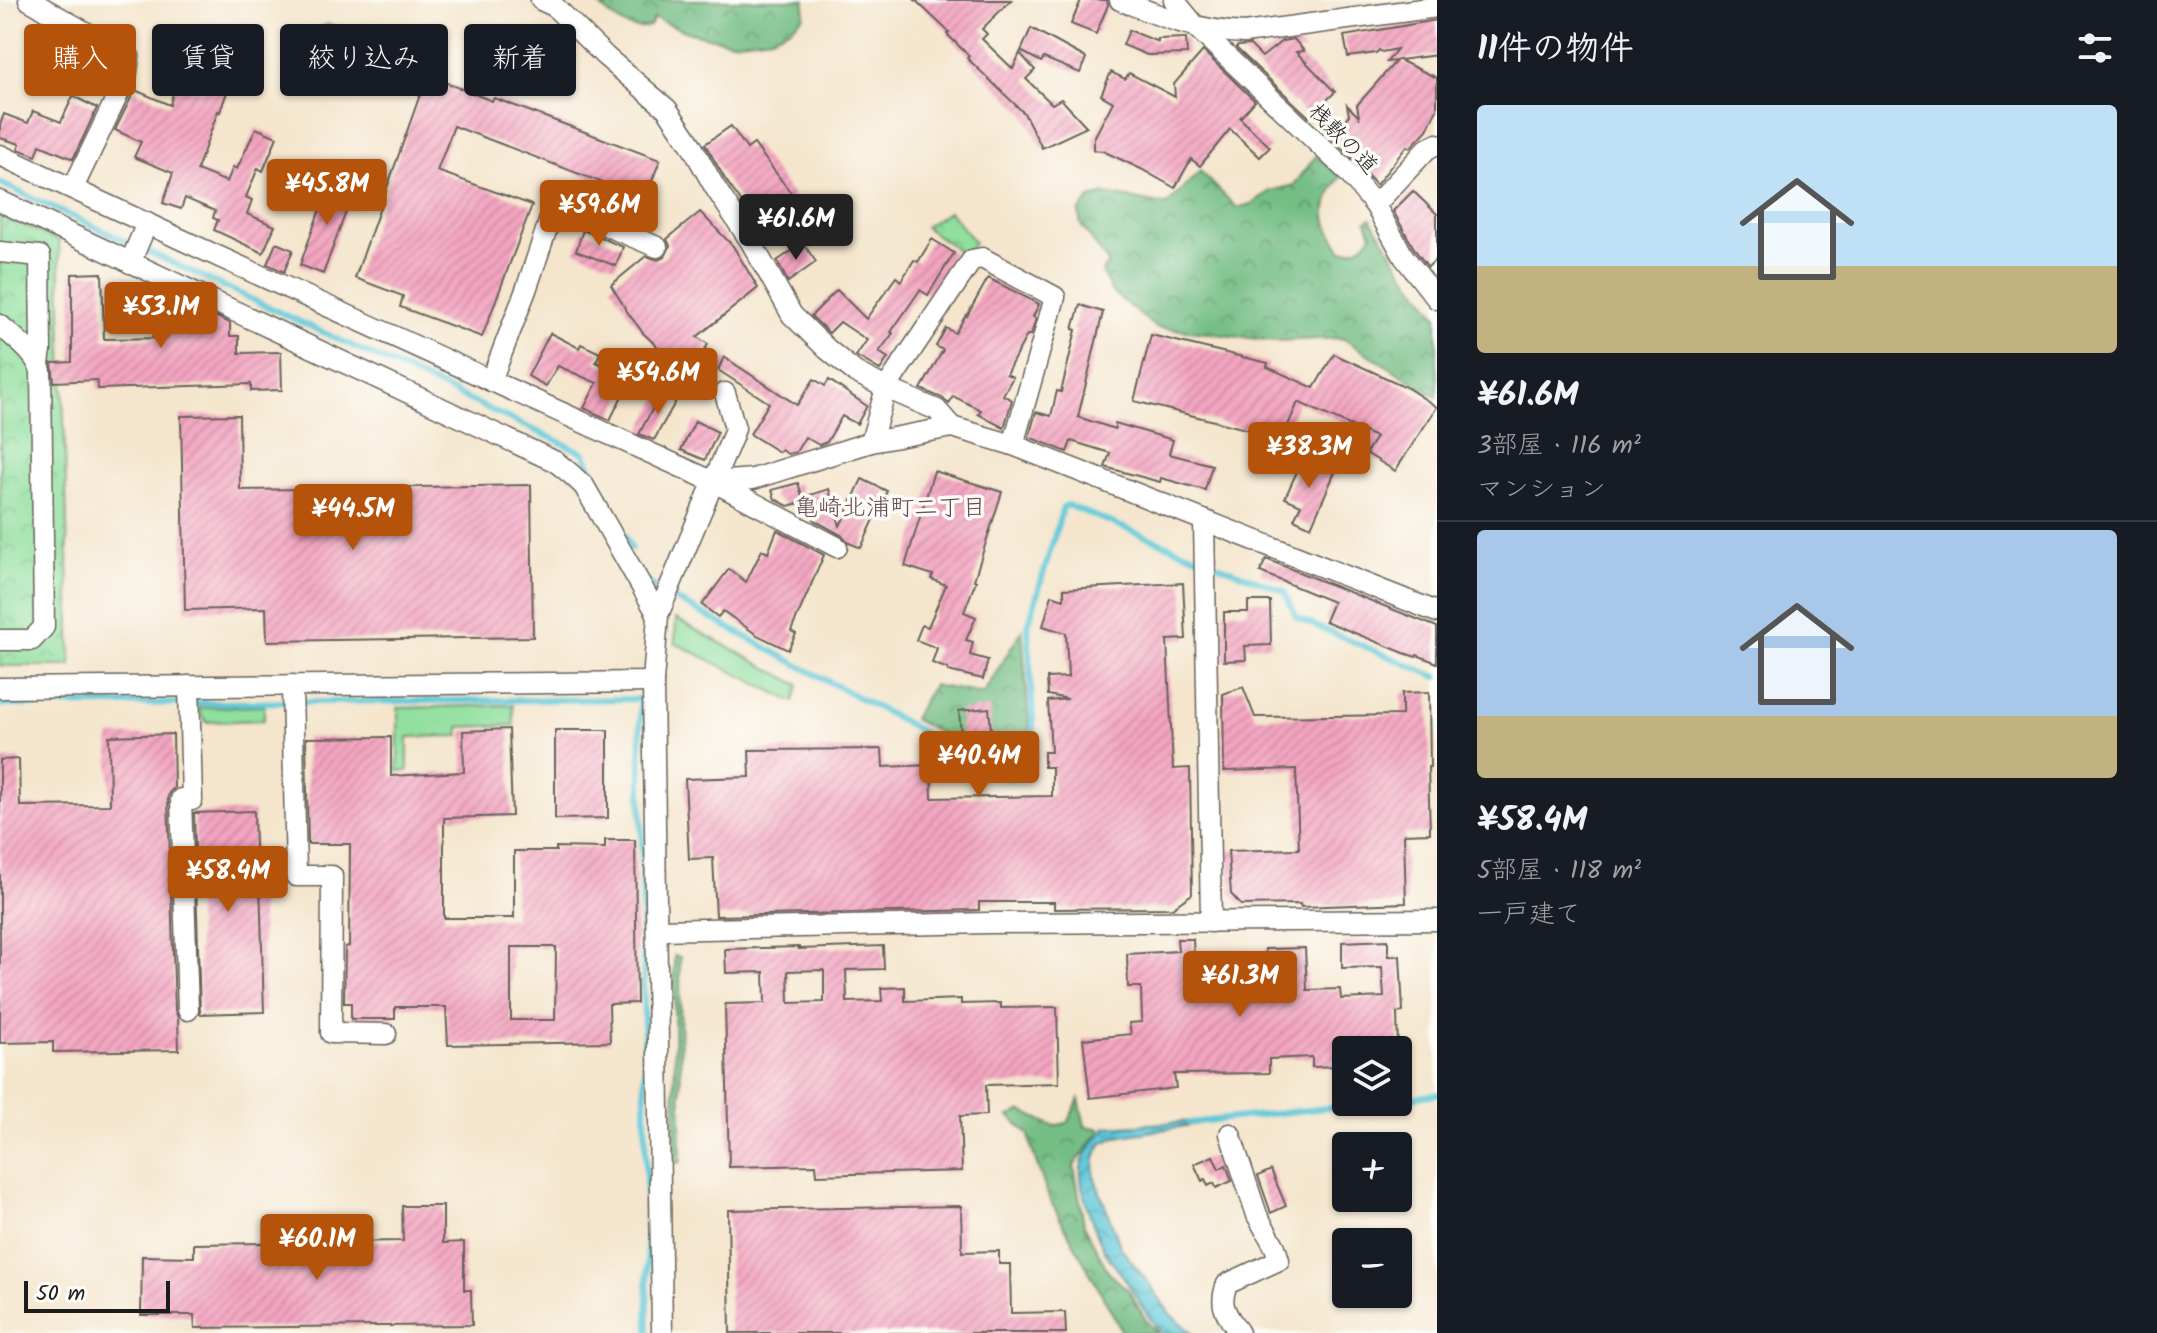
<!DOCTYPE html>
<html lang="ja">
<meta charset="utf-8">
<style>
:root{--surface:#171b24;--page:#242831;--text:#f1f3f6;--muted:#9ea1a6;--line:#363941;--accent:#b45309}
body{margin:0;font-family:Kalam,"Klee One",sans-serif;background:var(--page);color:var(--text);height:100vh;display:flex;flex-direction:column;font-size:30px;white-space:nowrap}
*{box-sizing:border-box;margin:0}
p{font-size:26px;color:var(--muted)}
.icon{flex:none;width:44px;height:44px;fill:none;stroke:currentColor;stroke-width:2;stroke-linecap:round;stroke-linejoin:round}
.map{position:relative;flex:1;overflow:hidden}
.drawer{display:flex;flex-direction:column;background:var(--surface);width:720px}
.drawer>*{flex:none}
.banner{position:absolute;left:24px;top:24px;width:760px;height:72px;display:flex;gap:16px}
.controls{position:absolute;left:1332px;top:1036px;display:grid;gap:16px}
.controls a{display:grid;place-items:center;width:80px;height:80px;border-radius:8px;background:var(--surface);box-shadow:0 2px 6px #0004;font-size:40px}
.scale{position:absolute;left:24px;bottom:20px;width:146px;box-sizing:border-box;padding-left:8px;border:4px solid #1c1c1c;border-top:0;font-size:22px;line-height:28px;white-space:nowrap;color:#1c1c1c;-webkit-text-stroke:6px #fdfcf7;paint-order:stroke}
.price{position:absolute;translate:-50% -68px;padding:0 18px;border-radius:8px;background:var(--accent);color:#fff;font-size:26px;line-height:52px;filter:drop-shadow(0 2px 4px #0008)}
.price::after{content:'';position:absolute;left:50%;top:48px;width:24px;height:18px;margin-left:-12px;background:inherit;clip-path:polygon(0 0,100% 0,50% 100%)}
.price.selected{background:#222;color:#fff}
ul{padding:0;list-style:none}
li{display:grid;align-content:center;gap:16px;height:424px;padding:0 40px}
li+li{border-top:2px solid var(--line)}
li span{display:grid;place-items:center;height:248px;border-radius:8px;color:#555}
li>.icon{margin-inline-start:auto}
span .icon{width:144px;height:144px;fill:#fffc;stroke-width:1}
li b{font-size:34px}
h2{display:flex;justify-content:space-between;align-items:center;height:96px;padding:0 40px;font-size:34px}
.pill{padding:0 28px;border-radius:8px;background:var(--surface);box-shadow:0 2px 6px #0004;font-size:28px;line-height:72px}
.pill.selected{background:var(--accent);color:#fff}
main{display:flex;flex:1;min-height:0}
.map>svg:first-child{display:block}
.grass{fill:#90df9e;stroke:#567e5d;stroke-width:2}
.forest{fill:url(#forest-crowns);stroke:#486d50;stroke-width:2}
.park{fill:url(#park-crowns);stroke:#567e5d;stroke-width:2}
.water{fill:url(#water-waves);stroke:#3d727a;stroke-width:2}
.lines{fill:none;stroke-linecap:round;stroke-linejoin:round}
.stream{stroke:#5ec8d8;stroke-width:6}
.building{fill:url(#building-hatch);fill-rule:evenodd}
.minor-casing{stroke:#68625a;stroke-width:23}
.minor{stroke:#fff;stroke-width:20}
.labels{text-anchor:middle;stroke-width:7;stroke-linejoin:round;paint-order:stroke}
.street-label{font-size:22px;fill:#1c1c1c;stroke:#fdfcf7}
.neighbourhood-label{font-size:24px;fill:#674c55;stroke:#fdfcf7}
</style>
<main>
<div class="map">
<svg width="1437" height="1333" viewBox="0 0 1437 1333">
<defs>
<pattern id="forest-crowns" width="20" height="18" patternUnits="userSpaceOnUse" patternTransform="scale(2)"><rect width="20" height="18" fill="#74be85"/><path d="M2 6a3 3 0 1 1 6 0M12 15a3 3 0 1 1 6 0" fill="none" stroke="#5e9a6c"/></pattern>
<pattern id="park-crowns" width="20" height="18" patternUnits="userSpaceOnUse" patternTransform="scale(2)"><rect width="20" height="18" fill="#90df9e"/><path d="M2 6a3 3 0 1 1 6 0M12 15a3 3 0 1 1 6 0" fill="none" stroke="#7cbf88"/></pattern>
<pattern id="water-waves" width="16" height="10" patternUnits="userSpaceOnUse" patternTransform="scale(2)"><rect width="16" height="10" fill="#5ec8d8"/><path d="M0 5q4-4 8 0t8 0" fill="none" stroke="#51abb9"/></pattern>
<pattern id="building-hatch" width="6" height="6" patternUnits="userSpaceOnUse" patternTransform="scale(2)"><rect width="6" height="6" fill="#f3a4c0"/><path d="M-1 1l2-2M0 6l6-6M5 7l2-2" fill="none" stroke="#d08da4"/></pattern>
</defs>
<rect width="100%" height="100%" fill="#fdfcf7"/>
<filter id="ink" filterUnits="userSpaceOnUse"><feTurbulence type="fractalNoise" baseFrequency=".0125" numOctaves="2"/><feDisplacementMap in="SourceGraphic" scale="16" xChannelSelector="R" yChannelSelector="G"/><feConvolveMatrix kernelMatrix="1 2 1 2 8 2 1 2 1" color-interpolation-filters="sRGB"/></filter>
<filter id="wash" filterUnits="userSpaceOnUse"><feTurbulence type="fractalNoise" baseFrequency=".006" numOctaves="4" result="noise"/><feDisplacementMap in="SourceGraphic" scale="32" xChannelSelector="R" yChannelSelector="G"/><feGaussianBlur stdDeviation="1.8" result="paint"/><feColorMatrix in="noise" values="0 0 0 0 0 0 0 0 0 0 0 0 0 0 0 0 0 1.4 0 .05"/><feComposite in="paint" operator="in"/></filter>
<g filter="url(#wash)">
<rect width="100%" height="100%" fill="#f4e5cc"/>
<g class="grass">
<polygon points="328,24 352,31 334,78 286,59 296,39"/>
<polygon points="676,619 799,685 794,702 675,643"/>
<polygon points="513,705 514,725 459,727 460,736 408,737 408,771 398,771 398,708"/>
<polygon points="264,706 264,720 206,722 197,708"/>
</g>
<g class="forest">
<path d="M593,0H805L804,16L791,28L772,37L731,42L690,33L654,18L650,26C627,35 610,14 593,0Z"/>
<path d="M1316,156L1341,176C1320,208 1321,218 1342,251C1357,250 1364,247 1372,234L1366,221L1371,218L1401,268L1437,315V397L1342,338L1275,341L1155,327L1111,291L1102,272L1108,262L1081,225L1079,212L1090,198L1106,194L1167,205L1200,171L1237,208L1251,204L1270,191L1294,185Z"/>
<polygon points="1022,630 1031,751 1012,769 913,719 933,685 983,694"/>
<polygon points="674,956 680,957 681,1162 675,1163"/>
<polygon points="1079,1099 1085,1126 1101,1129 1074,1166 1084,1225 1109,1273 1128,1290 1147,1322 1158,1333 1123,1333 1049,1198 1032,1150 1029,1135 1009,1116 1022,1111 1053,1126 1067,1123"/>
</g>
<g class="park">
<polygon points="949,211 974,242 965,255 925,227"/>
<polygon points="0,214 59,241 71,666 0,666"/>
</g>
<path class="water" d="M1195,1121L1198,1124L1116,1137L1101,1144L1095,1157L1094,1176L1121,1248L1151,1286L1170,1314L1192,1333H1162C1148,1318 1138,1300 1127,1282C1123,1275 1117,1269 1112,1262C1099,1245 1079,1191 1081,1169C1083,1153 1096,1138 1107,1127Z"/>
<g class="lines">
<g class="stream">
<polyline points="0,183 584,453 631,548"/>
<polyline points="1211,562 1284,591 1297,618 1437,677"/>
<polyline points="647,580 648,583 679,601 1012,780 1035,758 1028,626 1063,507 1067,505 1200,558"/>
<polyline points="0,705 640,699 648,1333"/>
<polyline points="1398,1100 1437,1094"/>
<polyline points="1189,1123 1381,1102"/>
</g>
</g>
<g id="blocks">
<g class="building">
<polygon points="915,0 1011,0 982,29 987,34 982,39 1013,69 1020,53 1035,70 1026,79 1052,104 1061,99 1087,127 1042,148 1024,113 967,58 969,56 947,34 949,32"/>
<polygon points="1081,0 1107,0 1108,5 1096,34 1071,24"/>
<polygon points="1437,20 1437,55 1399,60 1437,78 1437,109 1427,130 1410,148 1407,146 1376,185 1355,161 1330,137 1349,115 1347,105 1359,117 1357,105 1396,61 1387,62 1397,49 1382,52 1379,50 1376,53 1348,57 1344,36"/>
<polygon points="1031,28 1086,58 1080,73 1044,58 1041,62 1021,51"/>
<polygon points="1129,30 1158,42 1158,39 1186,38 1187,54 1147,55 1123,45"/>
<polygon points="1294,39 1304,51 1296,52 1335,92 1309,117 1236,48 1238,46 1250,45 1262,57 1282,41"/>
<polygon points="1203,51 1255,101 1240,118 1270,147 1260,157 1230,129 1200,166 1191,159 1175,188 1141,169 1103,151 1094,150 1094,138 1113,102 1101,95 1111,72 1125,79 1129,73 1175,97 1174,84"/>
<polygon points="427,75 492,101 494,98 660,160 645,199 454,126 437,171 532,205 482,337 400,307 403,296 355,278"/>
<polygon points="176,81 202,91 206,81 228,89 220,112 218,111 197,170 227,182 233,167 237,169 256,128 277,137 263,171 258,168 246,197 252,200 247,214 275,226 263,253 214,230 218,220 213,218 215,211 185,198 181,209 163,203 173,173 134,157 141,142 115,130 135,90 170,105"/>
<polygon points="73,96 97,108 73,159 40,145 36,156 18,149 20,144 0,138 0,125 4,114 28,123 33,111 61,122"/>
<polygon points="731,126 747,149 754,144 794,197 757,224 725,179 705,144"/>
<polygon points="330,181 354,190 323,274 300,265"/>
<polygon points="1413,191 1437,214 1437,258 1428,267 1415,250 1393,211"/>
<polygon points="700,212 733,246 758,288 697,337 708,344 697,364 679,352 670,358 644,334 628,313 611,285 646,256 658,260 665,257 670,246 667,239"/>
<polygon points="583,230 623,247 616,266 576,251"/>
<polygon points="932,239 954,253 928,295 920,290 891,332 893,333 879,352 888,358 880,370 856,356 867,340 840,322 829,333 811,316 837,290 866,319 896,277 901,281 914,260 918,262"/>
<polygon points="276,243 293,250 284,272 267,264"/>
<polygon points="803,243 816,262 788,282 777,261"/>
<polygon points="102,273 104,339 167,338 166,293 230,323 230,336 239,336 239,353 281,352 282,390 251,391 251,384 98,389 97,380 54,382 52,363 72,362 72,274"/>
<polygon points="988,278 1039,304 1033,317 1036,318 1031,335 1027,335 1006,374 1013,377 1003,395 1012,400 1004,428 978,414 981,410 953,396 949,404 942,398 921,389 943,350 936,346 946,328 955,333 966,315 967,316"/>
<polygon points="1080,305 1103,312 1078,417 1115,429 1115,423 1173,440 1169,454 1212,465 1205,490 1161,478 1160,482 1105,467 1110,453 1071,441 1067,452 1029,437 1036,412 1051,416 1057,391 1061,392 1076,330 1073,329"/>
<polygon points="550,333 579,348 581,344 600,353 596,362 626,376 617,393 622,396 610,420 584,408 597,383 558,366 546,386 528,376"/>
<polygon points="1151,335 1268,363 1267,367 1314,388 1334,354 1406,387 1437,407 1395,471 1366,453 1376,437 1298,402 1283,437 1252,424 1250,430 1134,401"/>
<polygon points="724,357 797,405 814,379 825,386 829,380 867,406 857,424 842,416 827,442 819,445 805,437 796,452 788,454 781,450 779,452 750,434 769,403 718,370"/>
<polygon points="662,391 677,399 654,440 639,434"/>
<polygon points="239,415 240,490 531,485 533,637 267,641 266,608 185,610 181,416"/>
<polygon points="695,421 718,432 705,460 681,450"/>
<polygon points="1303,458 1335,472 1311,527 1294,519 1301,505 1285,498"/>
<polygon points="934,471 1002,492 974,580 976,581 964,612 976,617 966,640 973,642 970,655 988,660 983,679 948,671 948,669 932,663 937,648 916,640 922,625 928,627 946,585 931,579 933,575 905,566"/>
<polygon points="862,479 887,491 861,548 849,543 843,536 814,520 807,496 829,489 840,526"/>
<polygon points="798,483 804,502 788,506 775,499 772,490"/>
<polygon points="777,530 824,555 791,631 796,634 788,650 757,635 723,611 718,617 702,605 729,569 746,582 762,550 768,553"/>
<polygon points="1266,559 1437,627 1437,663 1417,655 1416,657 1404,653 1325,621 1333,602 1260,572"/>
<polygon points="1183,583 1186,639 1167,640 1173,769 1190,768 1192,894 1172,908 1054,909 1054,902 979,902 979,910 716,916 713,858 689,859 685,779 750,777 749,750 882,749 883,767 931,765 932,798 1052,796 1052,767 1044,767 1044,752 1051,752 1048,701 1068,699 1048,695 1047,678 1068,677 1066,633 1043,626 1052,595 1064,599 1064,589"/>
<polygon points="1248,601 1270,601 1271,645 1245,646 1246,660 1224,661 1224,612 1248,612"/>
<polygon points="1243,687 1255,717 1402,715 1402,693 1429,692 1430,767 1428,767 1430,833 1404,834 1406,903 1301,907 1300,904 1241,905 1231,894 1228,851 1299,849 1296,769 1224,771 1223,694"/>
<polygon points="989,708 992,742 962,745 959,711"/>
<path d="M509,729L512,816L444,818V918H514V851H556V847L605,848V840H635L637,1003L609,1004L610,1042L448,1045L446,1007H395V1019H351V1003H344L345,947L349,946L350,844H308L306,738L391,737V776L464,772L463,731ZM511,947H556L555,1020H511Z"/>
<polygon points="555,730 608,730 608,818 555,819"/>
<polygon points="173,734 174,788 169,793 168,799 175,1010 178,1018 179,1050 53,1052 53,1042 0,1043 0,760 19,759 20,806 110,805 109,736"/>
<polygon points="254,811 256,882 260,882 264,1012 200,1014 194,813"/>
<polygon points="1177,939 1193,939 1194,961 1235,959 1237,999 1267,998 1265,949 1305,948 1307,990 1340,989 1341,999 1384,997 1382,967 1342,968 1342,942 1388,940 1388,956 1400,956 1403,1012 1397,1013 1398,1050 1346,1050 1346,1066 1312,1067 1312,1057 1269,1059 1269,1073 1174,1074 1176,1088 1090,1098 1083,1039 1131,1034 1129,1023 1142,1022 1141,987 1128,987 1127,954 1178,951"/>
<path d="M883,946L884,969L846,970L847,1002L882,1001L881,988L905,987V1001L961,999V1004L1001,1003V1008L1057,1007L1059,1083L986,1085L987,1115L960,1116L962,1171L817,1175L816,1165L729,1167L725,1004L765,1003L764,972L726,973L725,949L799,947V949ZM824,970V1002L789,1003L788,971Z"/>
<polygon points="1213,1156 1219,1169 1226,1165 1232,1181 1216,1188 1214,1183 1208,1186 1205,1179 1202,1181 1194,1164"/>
<polygon points="1271,1170 1286,1206 1271,1213 1258,1176"/>
<polygon points="402,1206 443,1206 443,1243 464,1242 464,1290 471,1290 472,1325 195,1328 194,1315 141,1315 142,1256 194,1257 194,1244 403,1241"/>
<polygon points="961,1206 962,1252 999,1251 999,1264 1010,1264 1011,1313 1065,1312 1066,1333 730,1333 728,1210"/>
</g>
</g>
</g>
<g filter="url(#ink)">
<use href="#blocks" fill-opacity="0" stroke="#68625a" stroke-width="2"/>
<g class="lines">
<defs>
<g id="minor">
<polyline points="29,0 129,57 126,78 73,188"/>
<polyline points="541,0 554,6 605,56 667,109 690,143 714,186 751,242 792,315 827,349 855,372 886,388 937,410 952,427"/>
<path d="M1120,0C1161,17 1199,31 1244,33L1437,7"/>
<polyline points="1174,0 1197,28 1345,169 1375,205 1404,257 1437,299"/>
<polyline points="0,155 191,244 714,482 837,547"/>
<polyline points="0,201 556,462 571,474 584,486 658,615"/>
<polyline points="1375,205 1427,149 1437,144"/>
<polyline points="0,252 40,256 41,349 39,364"/>
<polyline points="130,263 147,223"/>
<path d="M0,325C14,338 35,352 41,371L44,627L32,640H0"/>
<polyline points="491,381 526,290 555,204 657,247"/>
<polyline points="871,442 886,388 972,260 982,258 1055,297 1013,445"/>
<polyline points="714,482 753,479 871,442 952,427 1013,445 1437,612"/>
<polyline points="1204,521 1211,922"/>
<polyline points="292,685 296,876 332,876 331,1033 386,1034"/>
<polyline points="0,688 653,682"/>
<polyline points="658,930 989,923 1437,920"/>
<polyline points="188,1010 181,799 192,800 189,686"/>
<path d="M1230,1134L1257,1215L1275,1247L1279,1260L1227,1284C1218,1307 1227,1314 1239,1333"/>
<polyline points="662,1333 653,682 658,615 733,435 735,428 725,393"/>
</g>
</defs>
<use href="#minor" class="minor-casing"/>
<use href="#minor" class="minor"/>
</g>
</g>
<g class="labels">
<g class="street-label">
<text transform="translate(1344 138) rotate(46)" y="8">桟敷の道</text>
</g>
<g class="neighbourhood-label">
<text x="890" y="515">亀崎北浦町二丁目</text>
</g>
</g>
</svg>
<div class="controls">
<a><svg class="icon" aria-label="layers" viewBox="0 0 24 24"><path d="M12 4l9 5-9 5-9-5zM3 14l9 5 9-5"/></svg></a>
<a>+</a>
<a>−</a>
</div>
<div class="scale">50 m</div>
<b class="price" style="left:327px;top:227px">¥45.8M</b>
<b class="price" style="left:599px;top:248px">¥59.6M</b>
<b class="price selected" style="left:796px;top:262px">¥61.6M</b>
<b class="price" style="left:161px;top:350px">¥53.1M</b>
<b class="price" style="left:658px;top:416px">¥54.6M</b>
<b class="price" style="left:1309px;top:490px">¥38.3M</b>
<b class="price" style="left:353px;top:552px">¥44.5M</b>
<b class="price" style="left:979px;top:799px">¥40.4M</b>
<b class="price" style="left:228px;top:914px">¥58.4M</b>
<b class="price" style="left:1240px;top:1019px">¥61.3M</b>
<b class="price" style="left:317px;top:1282px">¥60.1M</b>
<div class="banner">
<a class="pill selected">購入</a>
<a class="pill">賃貸</a>
<a class="pill">絞り込み</a>
<a class="pill">新着</a>
</div>
</div>
<section class="drawer">
<h2>11件の物件<svg class="icon" aria-label="filters" viewBox="0 0 24 24"><path d="M4 7h16M4 17h16"/><circle cx="9" cy="7" r="2"/><circle cx="15" cy="17" r="2"/></svg></h2>
<ul>
<li><span style="background:linear-gradient(#bfe0f5 65%,#c2b280 0)"><svg class="icon" aria-label="home" viewBox="0 0 24 24"><path d="M3 11l9-7 9 7M6 9v11h12V9"/></svg></span><div><b>¥61.6M</b><p>3部屋 · 116 m²</p><p>マンション</p></div></li>
<li><span style="background:linear-gradient(#a9c7e8 75%,#c2b280 0)"><svg class="icon" aria-label="home" viewBox="0 0 24 24"><path d="M3 11l9-7 9 7M6 9v11h12V9"/></svg></span><div><b>¥58.4M</b><p>5部屋 · 118 m²</p><p>一戸建て</p></div></li>
</ul>
</section>
</main>
